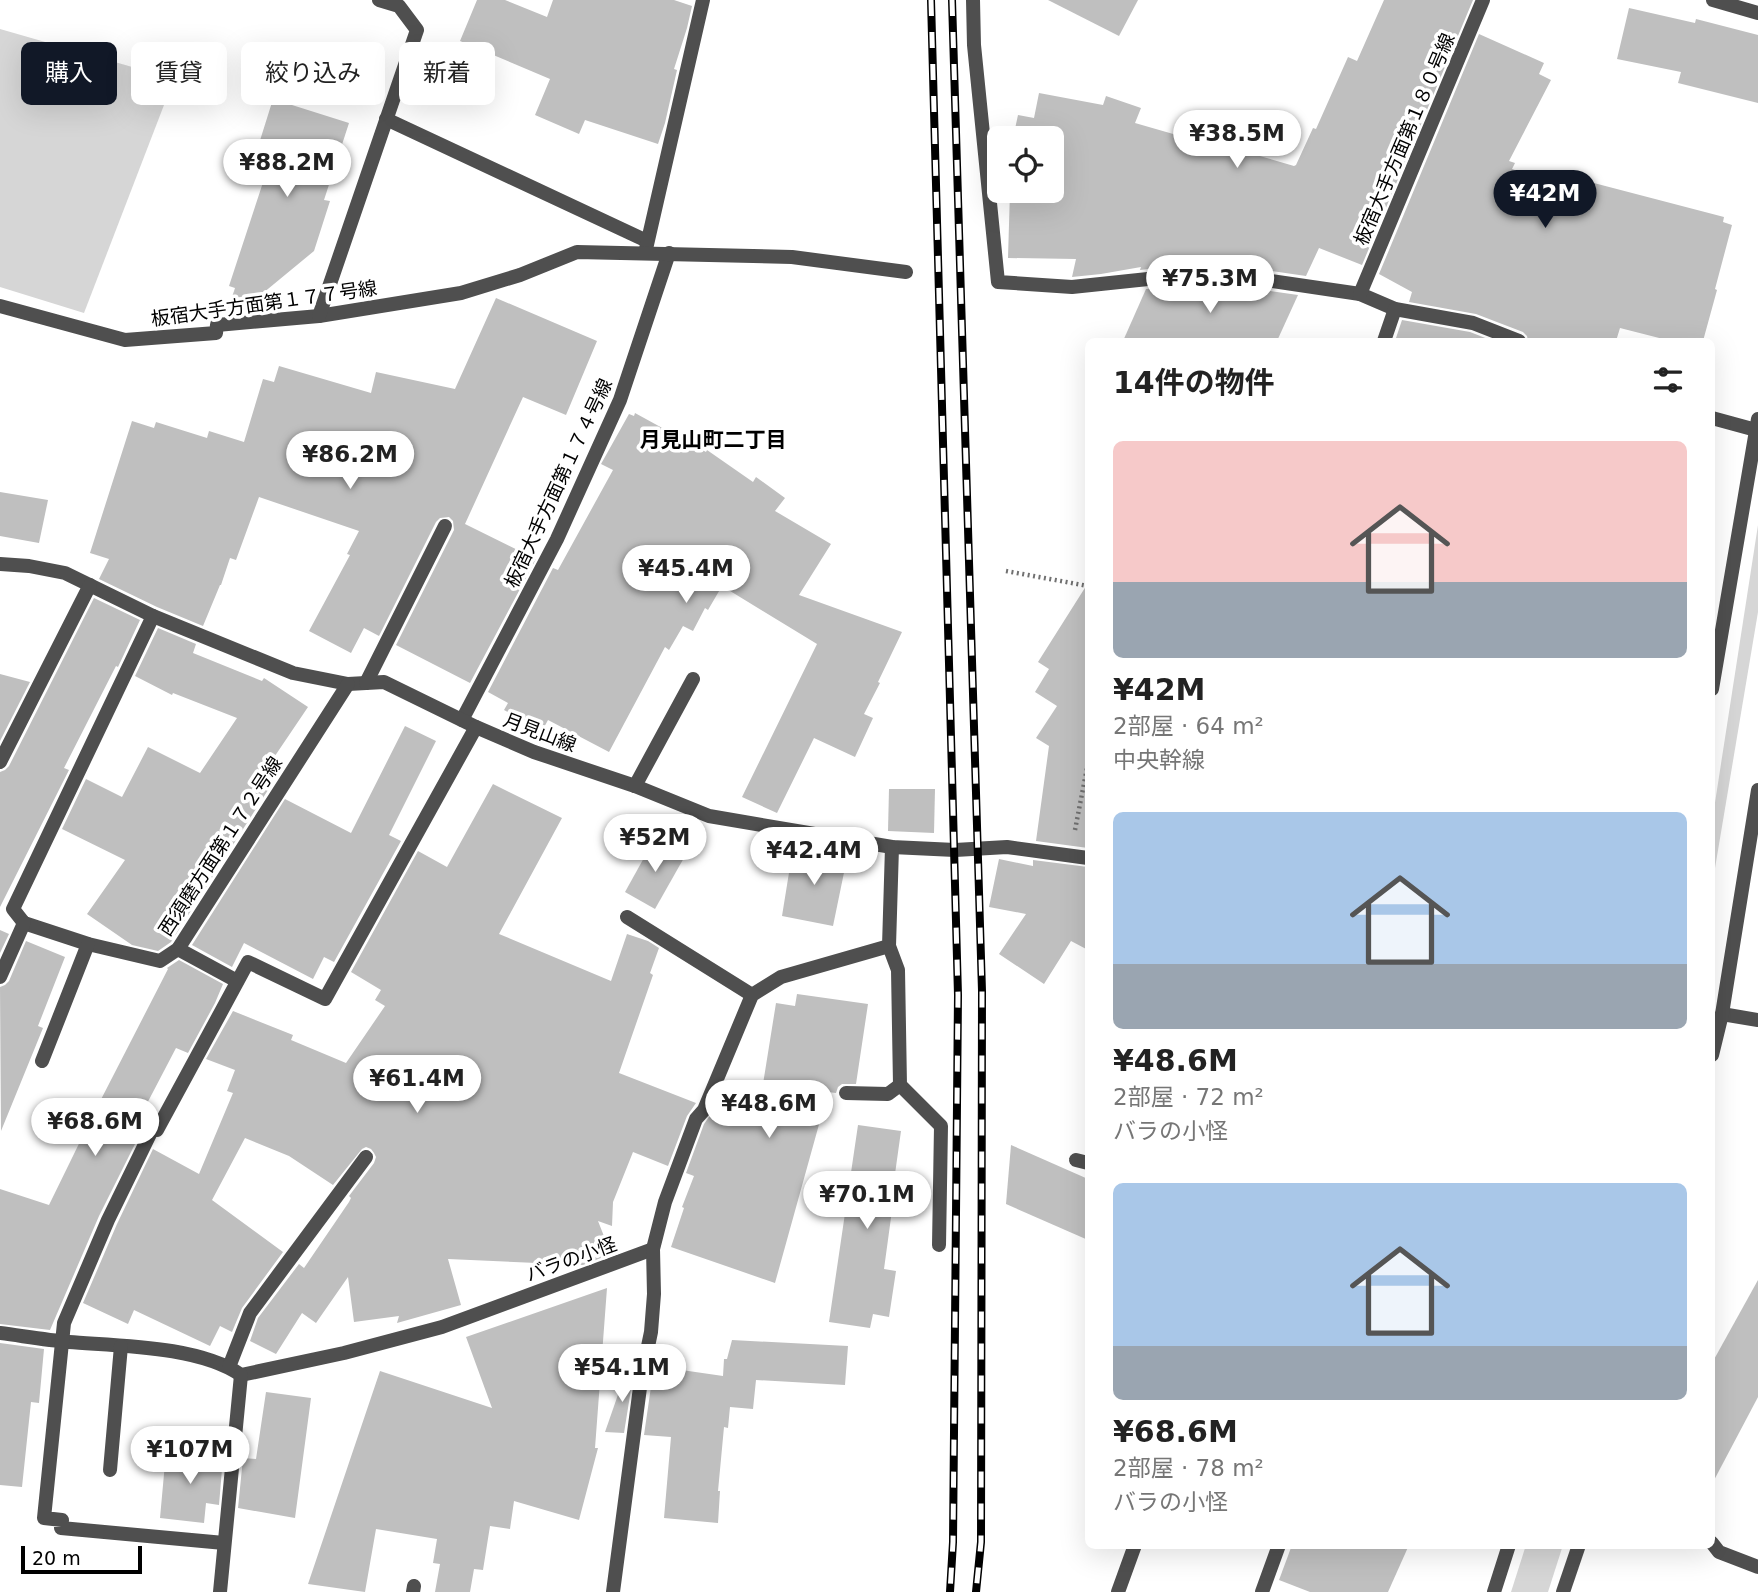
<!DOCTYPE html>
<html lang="ja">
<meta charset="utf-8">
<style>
:root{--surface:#fff;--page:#f6f6f6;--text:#222;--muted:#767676;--accent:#111827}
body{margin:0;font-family:"DejaVu Sans","Noto Sans JP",sans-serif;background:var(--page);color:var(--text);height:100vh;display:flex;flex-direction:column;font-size:26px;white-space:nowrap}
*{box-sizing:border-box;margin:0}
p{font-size:23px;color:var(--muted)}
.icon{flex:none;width:38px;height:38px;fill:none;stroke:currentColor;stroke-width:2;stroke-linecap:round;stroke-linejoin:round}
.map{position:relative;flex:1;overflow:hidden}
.drawer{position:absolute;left:1085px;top:338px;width:630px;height:1211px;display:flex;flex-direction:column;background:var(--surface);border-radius:10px;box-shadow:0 7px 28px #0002}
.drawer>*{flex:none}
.hud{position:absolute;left:21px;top:42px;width:665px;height:63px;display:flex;gap:14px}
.fabs{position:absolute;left:987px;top:126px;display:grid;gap:14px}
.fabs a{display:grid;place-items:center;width:77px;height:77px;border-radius:10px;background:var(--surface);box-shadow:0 7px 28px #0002;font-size:35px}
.scale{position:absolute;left:21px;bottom:18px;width:121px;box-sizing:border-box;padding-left:7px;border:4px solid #000;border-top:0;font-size:19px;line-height:24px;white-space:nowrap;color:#000;-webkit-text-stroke:5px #fff;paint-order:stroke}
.price{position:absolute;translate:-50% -60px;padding:0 16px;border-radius:24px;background:#fff;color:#222;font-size:23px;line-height:46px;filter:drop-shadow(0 2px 4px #0008)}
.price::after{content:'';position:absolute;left:50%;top:42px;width:21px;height:16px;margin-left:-10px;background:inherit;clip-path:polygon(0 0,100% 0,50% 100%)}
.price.active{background:var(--accent);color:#fff}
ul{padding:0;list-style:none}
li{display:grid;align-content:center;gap:14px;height:371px;padding:0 28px}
li span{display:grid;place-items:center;height:217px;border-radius:10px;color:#555}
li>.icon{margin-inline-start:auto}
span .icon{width:126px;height:126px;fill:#fffc;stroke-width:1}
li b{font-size:30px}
h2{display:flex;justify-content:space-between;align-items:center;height:84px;padding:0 28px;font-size:30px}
.tag{padding:0 24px;border-radius:10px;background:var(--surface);box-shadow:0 7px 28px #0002;font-size:24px;line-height:63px}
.tag.active{background:var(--accent);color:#fff}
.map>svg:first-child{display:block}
.green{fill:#d6d6d6}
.building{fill:#bfbfbf}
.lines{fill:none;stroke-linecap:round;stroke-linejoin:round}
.path{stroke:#717171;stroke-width:4.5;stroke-dasharray:2 3.5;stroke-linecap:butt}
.service{stroke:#4f4f4f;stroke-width:14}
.minor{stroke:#4f4f4f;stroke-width:14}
.tertiary{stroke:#4f4f4f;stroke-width:14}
.rail-casing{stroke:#000;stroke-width:8}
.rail{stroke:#fff;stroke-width:5;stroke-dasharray:16;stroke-linecap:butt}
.labels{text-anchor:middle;stroke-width:7;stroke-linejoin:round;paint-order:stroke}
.street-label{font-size:19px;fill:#000;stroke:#fff}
.neighbourhood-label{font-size:21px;font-weight:bold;fill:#000;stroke:#fff}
</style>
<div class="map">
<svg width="1758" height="1592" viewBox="0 0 1758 1592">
<rect width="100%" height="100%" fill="#fff"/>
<g class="green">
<polygon points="0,29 174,79 84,313 0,287"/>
<polygon points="1758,525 1758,612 1712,886 1712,822"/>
<polygon points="1526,1545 1563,1545 1548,1592 1511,1592"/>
</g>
<g class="building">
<polygon points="477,0 505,0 547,17 553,0 674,0 692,6 687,28 674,69 677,70 665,123 658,144 585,120 579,134 535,115 550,79 460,41"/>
<polygon points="1048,0 1138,0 1119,36"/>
<polygon points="1384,0 1473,0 1362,265 1319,248 1306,276 1231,265 1167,267 1140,270 1141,267 1101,274 1072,277 1076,259 1008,258 1010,191 1052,191 1052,138 1013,138 1018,115 1034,118 1039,93 1103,105 1106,96 1141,108 1135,123 1246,155 1246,152 1294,166 1296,165 1313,128 1316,129 1348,57 1357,61"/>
<polygon points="1629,8 1695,23 1696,19 1758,35 1758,103 1678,83 1681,72 1617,59"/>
<polygon points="1479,34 1544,63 1539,74 1551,80 1509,161 1515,163 1512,169 1587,195 1590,182 1724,217 1723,222 1732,225 1715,289 1717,290 1703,341 1671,341 1620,328 1616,341 1528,341 1527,336 1523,332 1476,314 1409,302 1412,292 1379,274"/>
<polygon points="273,99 349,123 324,200 330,201 314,251 239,313 226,315 235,288 229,286 272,155 257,150"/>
<polygon points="1230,285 1298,295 1277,341 1123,341 1146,289"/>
<polygon points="496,298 597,341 566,415 523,397 465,524 536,559 470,683 396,645 454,530 453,521 449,517 440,518 436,522 379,636 364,628 351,653 309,631 350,555 347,554 359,531 259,497 236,560 230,558 221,585 220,585 203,626 157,607 99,579 109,559 90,553 132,421 154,428 156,422 207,438 209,431 244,442 263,379 274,382 279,366 371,393 376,372 455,389"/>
<polygon points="1402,320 1470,332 1493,341 1395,341"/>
<polygon points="635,413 706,452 707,450 753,482 756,477 785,498 775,511 831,544 799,595 902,632 878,682 880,683 864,714 873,718 855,757 814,738 777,813 742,797 817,644 722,586 708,610 705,608 693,631 683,626 669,650 665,647 609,752 548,720 542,731 504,710 508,703 488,692 553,568 558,570 613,470 601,464 629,414 634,416"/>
<polygon points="0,492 48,500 39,543 0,536"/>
<polygon points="1088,583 1088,848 1036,841 1049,746 1036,738 1057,706 1035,692 1049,669 1038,662"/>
<polygon points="94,598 140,620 118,667 116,666 64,768 69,770 0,907 0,772 5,770 9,766"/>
<polygon points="158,628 196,644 193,653 262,681 264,678 308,707 256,784 268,790 171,942 158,951 132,945 87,914 125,860 62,829 86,779 122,797 148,747 200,773 237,718 173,693 172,695 135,676"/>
<polygon points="0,674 30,682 0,741"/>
<polygon points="405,726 436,741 389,835 401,841 334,962 324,957 313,979 244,943 232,967 192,945 285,799 351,833"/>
<polygon points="493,784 562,818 499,934 611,981 627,934 648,941 659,948 650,973 653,975 619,1073 696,1103 687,1116 668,1166 633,1152 613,1202 612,1226 598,1221 611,1254 583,1265 448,1259 461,1305 397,1323 399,1316 354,1322 348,1277 316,1323 302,1313 276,1354 250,1341 258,1318 299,1264 304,1268 349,1202 351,1198 349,1196 374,1163 376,1157 374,1153 371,1149 366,1147 362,1149 333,1185 289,1156 245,1138 212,1200 283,1252 242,1308 232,1332 220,1326 210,1346 134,1310 128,1324 83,1303 117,1224 153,1149 199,1174 233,1093 227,1091 235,1070 206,1059 233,1011 293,1035 291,1040 346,1063 385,1006 375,1000 381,990 351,972 418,851 447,867"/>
<polygon points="889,789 935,789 934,833 888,831"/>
<polygon points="655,838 685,856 655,909 625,892"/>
<polygon points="793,848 847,858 833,926 782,916"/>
<polygon points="999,859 1033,866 1033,860 1088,867 1088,950 1071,941 1044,984 999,954 1026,914 989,907"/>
<polygon points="0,930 9,934 0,953"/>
<polygon points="26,941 65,957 38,1026 43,1028 1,1131 0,987 5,985 9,981"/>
<polygon points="179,960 223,984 215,1003 188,1053 176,1048 130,1136 137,1140 99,1216 50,1330 0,1324 0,1189 49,1205 93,1115 168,969 167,968"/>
<polygon points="797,994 868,1004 856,1084 842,1084 838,1087 836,1093 828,1092 775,1283 671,1247 684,1208 682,1207 694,1176 686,1173 704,1124 714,1110 723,1114 729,1098 759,1109 776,1003 795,1006"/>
<polygon points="858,1125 901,1131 894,1181 896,1181 884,1269 896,1271 889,1317 873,1314 870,1328 829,1322"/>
<polygon points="1011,1145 1088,1179 1088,1240 1006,1204"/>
<polygon points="1758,1280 1758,1397 1712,1484 1712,1363"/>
<polygon points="607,1288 595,1448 598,1448 579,1520 514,1501 510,1529 490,1526 483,1570 474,1569 470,1592 435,1592 440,1564 433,1563 437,1539 376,1529 365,1592 308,1584 380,1371 492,1408 466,1337"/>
<polygon points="732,1340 848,1346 845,1385 756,1380 753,1409 730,1407 728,1428 724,1427 718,1491 720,1491 718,1523 664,1518 671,1437 644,1435 654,1366 723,1376 724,1359 727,1359"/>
<polygon points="0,1343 44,1349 39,1403 31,1402 22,1487 0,1485"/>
<polygon points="629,1363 635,1364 624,1433 605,1432"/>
<polygon points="266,1392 311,1398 295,1518 238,1508 243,1458 256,1459"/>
<polygon points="166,1452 223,1457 219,1505 206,1503 204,1523 160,1518"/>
<polygon points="1292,1545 1409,1545 1388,1592 1310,1592 1279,1580"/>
</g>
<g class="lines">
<g class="path">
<polyline points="1006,571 1088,586"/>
<polyline points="1075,830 1088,763"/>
</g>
<g class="service">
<polyline points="973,0 974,45 998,282 1072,287 1167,277 1231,275 1360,294 1395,309 1473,323 1519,341"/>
<polyline points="1713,0 1758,13"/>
<polyline points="1360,294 1483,0"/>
<polyline points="1384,341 1395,309"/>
<polyline points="1712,418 1756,430"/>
<polyline points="462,720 557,539 620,400 669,253"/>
</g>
<g class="minor">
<polyline points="386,119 647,241"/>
<polyline points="646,249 703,0"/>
<polyline points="0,306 125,340 216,333 217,325 319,316 461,293 520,275 577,252 792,257 906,272"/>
<polyline points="319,316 417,30 399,6 379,0"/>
<polyline points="0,564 29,566 65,573 153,616 293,673 348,684 384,682 476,727 534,752 635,786 709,816 892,847 955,850 1007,847 1088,858"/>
<polyline points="366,683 445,526"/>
<polyline points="0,762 90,585"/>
<polyline points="635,786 693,679"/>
<polyline points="627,917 752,995"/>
<polyline points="24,923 88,944 160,961 178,949 348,684"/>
<polyline points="24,923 13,909 153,616"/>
<polyline points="889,946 898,970 900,1085 941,1126 939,1245"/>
<polyline points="178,949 237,981"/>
<polyline points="0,977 24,923"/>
<polyline points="42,1061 88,944"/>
<polyline points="846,1093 888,1094 900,1085"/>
<polyline points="1076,1160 1088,1163"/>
<path d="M0,1333C23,1336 46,1340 69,1342C120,1346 199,1346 241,1375L344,1353L442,1327L653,1249"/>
<polyline points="229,1367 250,1313 366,1157"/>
<polyline points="110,1470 121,1346"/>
<polyline points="224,1543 61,1528 62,1520 44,1518 64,1323 108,1220 152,1130 157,1130 248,962 325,999 476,727"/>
<polyline points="1712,1543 1719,1552 1758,1567"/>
<polyline points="220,1592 241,1375"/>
<polyline points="413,1592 414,1586"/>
<polyline points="613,1592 641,1380 651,1332 654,1294 653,1249 665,1202 696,1119 704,1110 752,995 781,977 889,946 892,847"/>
<polyline points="1118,1592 1135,1545"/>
<polyline points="1262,1592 1279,1545"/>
</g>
<g class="tertiary">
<polyline points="1712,689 1758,419"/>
<polyline points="1722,1014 1758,1020"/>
<polyline points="1712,1055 1722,1014 1758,790"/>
<polyline points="1494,1592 1509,1545"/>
<polyline points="1563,1592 1579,1545"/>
</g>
<defs>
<g id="rail">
<polyline points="931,0 958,995 953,1542 950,1592"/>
<polyline points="952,0 982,991 981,1542 976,1592"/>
</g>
</defs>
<use href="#rail" class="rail-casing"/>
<use href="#rail" class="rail"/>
</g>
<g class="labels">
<g class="street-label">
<text transform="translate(1404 139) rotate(-67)" y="7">板宿大手方面第１８０号線</text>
<text transform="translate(264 303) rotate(-8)" y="7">板宿大手方面第１７７号線</text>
<text transform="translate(558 483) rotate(-65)" y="7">板宿大手方面第１７４号線</text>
<text transform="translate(540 732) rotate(21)" y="7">月見山線</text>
<text transform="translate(220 846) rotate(-57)" y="7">西須磨方面第１７２号線</text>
<text transform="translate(571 1259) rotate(-20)" y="7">バラの小怪</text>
</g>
<g class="neighbourhood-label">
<text x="713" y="447">月見山町二丁目</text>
</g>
</g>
</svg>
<div class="fabs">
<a><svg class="icon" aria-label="locate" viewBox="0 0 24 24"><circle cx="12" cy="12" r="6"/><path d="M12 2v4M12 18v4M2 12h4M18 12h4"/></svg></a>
</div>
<div class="scale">20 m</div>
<b class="price" style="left:1237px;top:170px">¥38.5M</b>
<b class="price" style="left:287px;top:199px">¥88.2M</b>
<b class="price active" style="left:1545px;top:230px">¥42M</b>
<b class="price" style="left:1210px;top:315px">¥75.3M</b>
<b class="price" style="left:350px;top:491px">¥86.2M</b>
<b class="price" style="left:686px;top:605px">¥45.4M</b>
<b class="price" style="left:655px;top:874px">¥52M</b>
<b class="price" style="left:814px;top:887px">¥42.4M</b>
<b class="price" style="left:417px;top:1115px">¥61.4M</b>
<b class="price" style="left:769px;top:1140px">¥48.6M</b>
<b class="price" style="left:95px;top:1158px">¥68.6M</b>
<b class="price" style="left:867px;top:1231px">¥70.1M</b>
<b class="price" style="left:622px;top:1404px">¥54.1M</b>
<b class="price" style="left:190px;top:1486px">¥107M</b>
<div class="hud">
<a class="tag active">購入</a>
<a class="tag">賃貸</a>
<a class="tag">絞り込み</a>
<a class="tag">新着</a>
</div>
<section class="drawer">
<h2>14件の物件<svg class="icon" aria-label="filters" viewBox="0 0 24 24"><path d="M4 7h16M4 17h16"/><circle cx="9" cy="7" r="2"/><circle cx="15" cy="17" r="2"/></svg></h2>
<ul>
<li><span style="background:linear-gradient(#f6c9c9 65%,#9aa5b1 0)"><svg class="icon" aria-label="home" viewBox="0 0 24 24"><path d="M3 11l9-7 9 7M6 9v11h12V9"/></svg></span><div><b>¥42M</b><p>2部屋 · 64 m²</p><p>中央幹線</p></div></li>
<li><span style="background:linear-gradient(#a9c7e8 70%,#9aa5b1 0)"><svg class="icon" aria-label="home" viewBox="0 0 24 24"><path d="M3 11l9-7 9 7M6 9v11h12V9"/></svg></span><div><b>¥48.6M</b><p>2部屋 · 72 m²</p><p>バラの小怪</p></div></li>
<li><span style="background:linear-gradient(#a9c7e8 75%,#9aa5b1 0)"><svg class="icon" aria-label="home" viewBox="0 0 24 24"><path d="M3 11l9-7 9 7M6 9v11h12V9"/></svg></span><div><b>¥68.6M</b><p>2部屋 · 78 m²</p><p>バラの小怪</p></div></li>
</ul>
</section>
</div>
